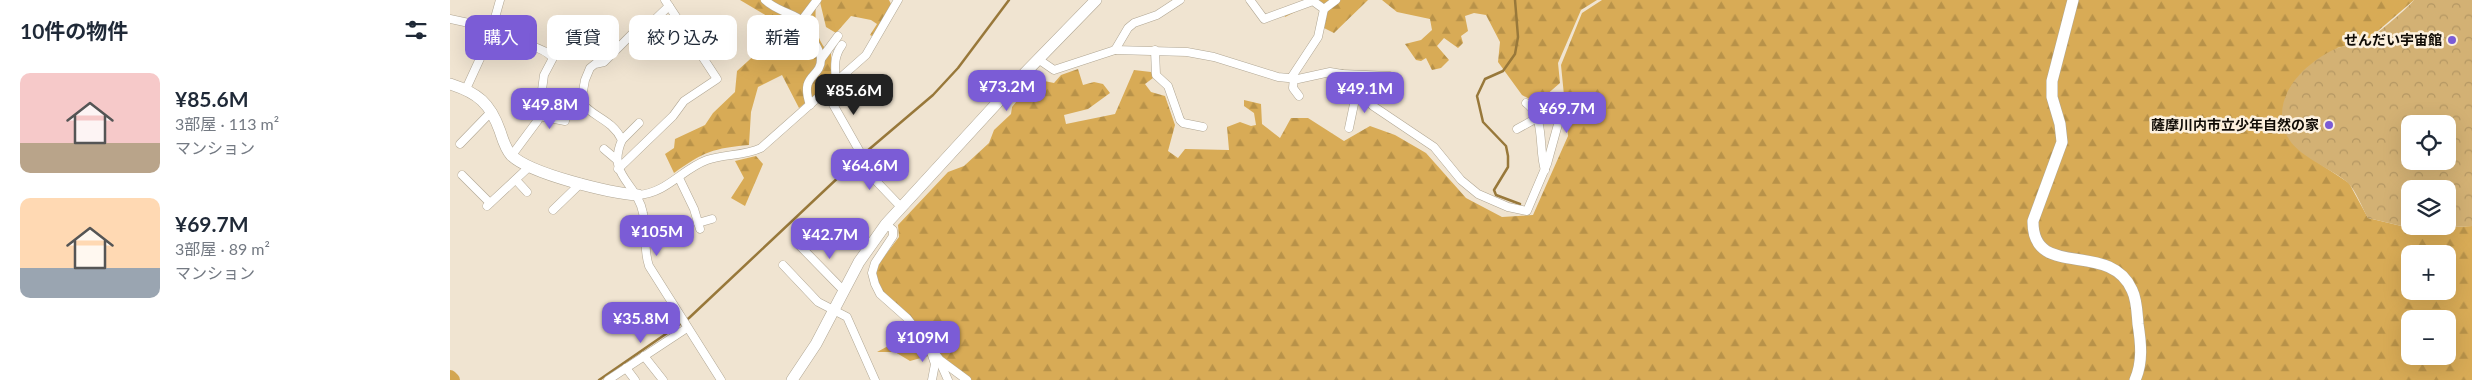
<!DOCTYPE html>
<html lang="ja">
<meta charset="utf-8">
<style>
:root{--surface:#fff;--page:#f6f6f7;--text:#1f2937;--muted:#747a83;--accent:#7b5cd6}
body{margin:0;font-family:Lato,"Noto Sans JP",sans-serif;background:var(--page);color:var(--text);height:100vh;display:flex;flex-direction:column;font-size:19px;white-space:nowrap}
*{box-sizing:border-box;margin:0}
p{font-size:16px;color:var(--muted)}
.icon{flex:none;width:28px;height:28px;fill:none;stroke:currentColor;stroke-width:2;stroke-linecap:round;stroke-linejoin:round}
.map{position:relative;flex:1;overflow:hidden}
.sheet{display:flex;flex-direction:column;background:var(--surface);width:450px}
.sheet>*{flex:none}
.hud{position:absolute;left:15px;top:15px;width:475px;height:45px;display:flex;gap:10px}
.fabs{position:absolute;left:1951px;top:115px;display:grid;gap:10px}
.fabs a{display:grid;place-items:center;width:55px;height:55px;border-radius:10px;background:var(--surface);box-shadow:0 5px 20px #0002;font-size:25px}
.price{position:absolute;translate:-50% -42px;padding:0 11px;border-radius:10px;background:var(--accent);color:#fff;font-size:16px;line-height:32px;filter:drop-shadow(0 1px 2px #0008)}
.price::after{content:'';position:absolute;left:50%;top:30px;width:15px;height:11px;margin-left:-8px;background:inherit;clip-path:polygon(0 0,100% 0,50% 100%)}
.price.selected{background:#222;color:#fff}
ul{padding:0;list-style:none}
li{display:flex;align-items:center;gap:15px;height:125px;padding:0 20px}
li span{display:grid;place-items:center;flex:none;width:140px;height:100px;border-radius:10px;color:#555}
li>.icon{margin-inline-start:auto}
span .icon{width:60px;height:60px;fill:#fffc;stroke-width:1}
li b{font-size:21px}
h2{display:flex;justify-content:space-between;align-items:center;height:60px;padding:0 20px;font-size:21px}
.tag{padding:0 18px;border-radius:10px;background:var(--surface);box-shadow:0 5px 20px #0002;font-size:18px;line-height:45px}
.tag.selected{background:var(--accent);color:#fff}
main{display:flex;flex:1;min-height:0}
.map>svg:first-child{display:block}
.forest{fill:url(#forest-firs);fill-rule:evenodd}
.park{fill:url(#park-crowns);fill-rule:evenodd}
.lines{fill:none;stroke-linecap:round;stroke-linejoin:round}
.stream{stroke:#98783a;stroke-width:2.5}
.river{stroke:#d3a651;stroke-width:14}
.street-casing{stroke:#b0a693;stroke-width:9}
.secondary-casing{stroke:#b0a693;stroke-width:12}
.street{stroke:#fff;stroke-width:8}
.secondary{stroke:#fff;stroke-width:11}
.poi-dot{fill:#7b5cd6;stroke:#fdf1de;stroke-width:2}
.labels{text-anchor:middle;stroke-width:5;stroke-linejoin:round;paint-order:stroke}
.poi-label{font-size:14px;font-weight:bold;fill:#100c06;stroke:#fdf1de;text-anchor:end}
</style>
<main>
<section class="sheet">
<h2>10件の物件<svg class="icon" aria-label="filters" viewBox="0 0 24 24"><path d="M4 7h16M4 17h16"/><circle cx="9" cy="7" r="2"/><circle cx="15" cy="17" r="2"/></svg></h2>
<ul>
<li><span style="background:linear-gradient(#f6c9c9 70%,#b9a48a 0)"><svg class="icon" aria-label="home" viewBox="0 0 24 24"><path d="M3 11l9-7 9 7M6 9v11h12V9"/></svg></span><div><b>¥85.6M</b><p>3部屋 · 113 m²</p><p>マンション</p></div></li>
<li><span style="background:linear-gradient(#ffd9b3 70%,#9aa5b1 0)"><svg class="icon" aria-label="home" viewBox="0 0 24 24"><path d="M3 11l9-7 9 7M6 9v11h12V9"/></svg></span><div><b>¥69.7M</b><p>3部屋 · 89 m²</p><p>マンション</p></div></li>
</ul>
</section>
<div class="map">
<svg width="2022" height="380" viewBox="0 0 2022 380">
<defs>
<pattern id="forest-firs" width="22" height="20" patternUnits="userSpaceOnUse" patternTransform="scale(1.25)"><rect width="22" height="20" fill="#d8ab56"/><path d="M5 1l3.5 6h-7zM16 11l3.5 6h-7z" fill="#b89249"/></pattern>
<pattern id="park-crowns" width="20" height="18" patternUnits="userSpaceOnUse" patternTransform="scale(1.25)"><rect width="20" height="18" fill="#d3b174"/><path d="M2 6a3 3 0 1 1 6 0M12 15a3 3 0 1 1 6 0" fill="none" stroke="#b49763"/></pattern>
</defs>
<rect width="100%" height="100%" fill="#f0e4d1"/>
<g class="forest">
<path d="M290,0H366C365,20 364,41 381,54L382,81L349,108L332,75L308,87L301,112L299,145C264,148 253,152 224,173L215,154L224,148L225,139L255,125L263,113L285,92L287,71L330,32L322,19Z"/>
<polygon points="372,0 439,0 441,4 424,37 420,35 427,24 421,20 401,16 386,33 376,27 370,2"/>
<polygon points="853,0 918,0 884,33 874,28 878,9 867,1 835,17 834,15 854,6"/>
<polygon points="932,0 1147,0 1131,10 1108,63 1110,83 1087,103 1072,95 1048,62 1050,42 1036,15 1024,13 1015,16 1018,31 1011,36 1013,43 1008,48 994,38 987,46 999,60 991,68 982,70 976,58 971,61 966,60 955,44 971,40 982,30 980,19 947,12"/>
<path d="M1152,0H1964L1915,42L1887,48L1861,158L1899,183L1918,218L1964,229L2022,226V380H521L492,357L432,291L425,274L430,262L449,237L448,225L498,172L514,166L539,143L544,130L561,114L562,107L585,79L604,83L611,75L628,69L633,85L644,82L653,84L660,93L638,109L614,115L616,124L665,114L684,70L701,72L703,78L695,84L701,92L715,96L725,125L718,151L728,158L735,149L779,150L777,127L790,122L801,126L806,125L804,113L794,106V100L811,104L812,124L830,138L841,118H858L894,141L920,126L945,135L976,153L1016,198L1052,217L1083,215L1118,136L1111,65L1132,13ZM1960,254H1998V291H1960ZM1960,319H1998V356H1960Z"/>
<polygon points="306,156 313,164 295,206 281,198 294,178 285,161"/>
<polygon points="441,330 450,341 475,347 478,356 460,361 445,352 427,352 440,345"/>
</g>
<path class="park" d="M1964,0H2022V226L1964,229L1918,218C1912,208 1906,190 1897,182C1879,167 1848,157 1837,136C1819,98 1853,64 1885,49C1894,45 1905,46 1914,42C1923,38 1958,8 1964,0ZM1960,124H1998V161H1960ZM1960,189H1998V226H1960Z"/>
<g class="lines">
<g class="stream">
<polyline points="1065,0 1068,37 1065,54 1053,71 1035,79 1027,96 1033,122 1056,146 1058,156 1058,167 1044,190 1046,195 1070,204"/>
<polyline points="149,380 239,318 410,157 483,95 508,68 559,0"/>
</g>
<polyline class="river" points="0,377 3,380"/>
<defs>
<g id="street">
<path d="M215,0L219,6L196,28L184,32L154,62L145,64L140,68L135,80L131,102C142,117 162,119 172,140C156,176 187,182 193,213C197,231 193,249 199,266L271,380"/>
<path d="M315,0C326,11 345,14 352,21C356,25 359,33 362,38C365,44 371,52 371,59C371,79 349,73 360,105"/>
<polyline points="800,0 814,19 863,1 874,9 868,37 841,78"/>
<polyline points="874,9 886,0"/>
<polyline points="0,19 42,28"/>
<polyline points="352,20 367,0"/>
<path d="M39,39C58,42 90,43 103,58L94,75L88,120L62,155"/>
<polyline points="665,50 737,52 764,57 828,77 848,79 880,72 892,74 923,106 984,147 1011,180 1028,194 1058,207 1077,211 1097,164 1110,117 1125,98"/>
<polyline points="705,50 706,75 718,86 730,120 733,123 753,127"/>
<polyline points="371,59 388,36"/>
<polyline points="588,59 604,70 665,50 678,28 684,23 707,15 730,0"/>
<polyline points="892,74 940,76"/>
<polyline points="844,78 843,88 849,96"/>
<path d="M386,83C385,68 383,57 392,45"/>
<polyline points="16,89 39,39 50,0"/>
<polyline points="376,92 427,182 451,207"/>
<path d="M1076,103C1096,117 1088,149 1095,170"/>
<polyline points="89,116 115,121"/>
<polyline points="899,128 904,104 900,83"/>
<polyline points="1067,129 1087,118"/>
<polyline points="172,140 189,123"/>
<polyline points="10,144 42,111"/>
<polyline points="154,149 167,160"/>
<polyline points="168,169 223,116 234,101 267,79 219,6"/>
<polyline points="12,175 40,203"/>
<polyline points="229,178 244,209 250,229"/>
<polyline points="66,180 77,192"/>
<path d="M188,195C217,193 232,169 257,160C274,154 294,156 311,148L416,55L448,0"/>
<polyline points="37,206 80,166"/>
<polyline points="103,210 131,183"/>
<polyline points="248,223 262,219"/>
<polyline points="436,224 443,230 443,236 425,263 422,273 425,284 430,294 457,318 490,360 517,380"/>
<polyline points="349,245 394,291"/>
<polyline points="333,265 368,302 397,317 425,380"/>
<polyline points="481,352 485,364 482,380"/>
<polyline points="194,356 213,380"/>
<polyline points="490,362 498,380"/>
<polyline points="176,368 185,380"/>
<polyline points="158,380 237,328"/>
</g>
<g id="secondary">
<path d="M1623,0L1602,81V97L1610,124L1612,142L1583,221C1582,281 1660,239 1682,290C1687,300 1687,313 1688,324C1691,343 1693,362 1685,380"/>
<path d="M0,84C28,93 40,103 50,131C53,140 55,148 61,155C80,174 160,193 188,195"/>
<polyline points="342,380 366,344 409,262 436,224 569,79 646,0"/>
</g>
</defs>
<use href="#street" class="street-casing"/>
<use href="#secondary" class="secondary-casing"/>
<use href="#street" class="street"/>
<use href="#secondary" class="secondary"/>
</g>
<g class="poi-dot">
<circle cx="2002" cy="40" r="5"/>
<circle cx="1879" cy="125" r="5"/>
</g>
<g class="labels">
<g class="poi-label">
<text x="1992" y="45">せんだい宇宙館</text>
<text x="1869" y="130">薩摩川内市立少年自然の家</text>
</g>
</g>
</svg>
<div class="fabs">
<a><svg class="icon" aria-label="locate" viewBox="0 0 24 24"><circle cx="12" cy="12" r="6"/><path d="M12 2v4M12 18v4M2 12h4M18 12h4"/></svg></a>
<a><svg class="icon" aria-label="layers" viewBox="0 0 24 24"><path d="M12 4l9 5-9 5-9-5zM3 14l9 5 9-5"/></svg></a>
<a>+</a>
<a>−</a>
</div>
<b class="price" style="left:557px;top:112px">¥73.2M</b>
<b class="price" style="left:915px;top:114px">¥49.1M</b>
<b class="price selected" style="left:404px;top:116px">¥85.6M</b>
<b class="price" style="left:100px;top:130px">¥49.8M</b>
<b class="price" style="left:1117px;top:134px">¥69.7M</b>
<b class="price" style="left:420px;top:191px">¥64.6M</b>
<b class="price" style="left:207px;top:257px">¥105M</b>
<b class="price" style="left:380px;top:260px">¥42.7M</b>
<b class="price" style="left:191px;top:344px">¥35.8M</b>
<b class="price" style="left:473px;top:363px">¥109M</b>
<div class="hud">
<a class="tag selected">購入</a>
<a class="tag">賃貸</a>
<a class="tag">絞り込み</a>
<a class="tag">新着</a>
</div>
</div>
</main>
